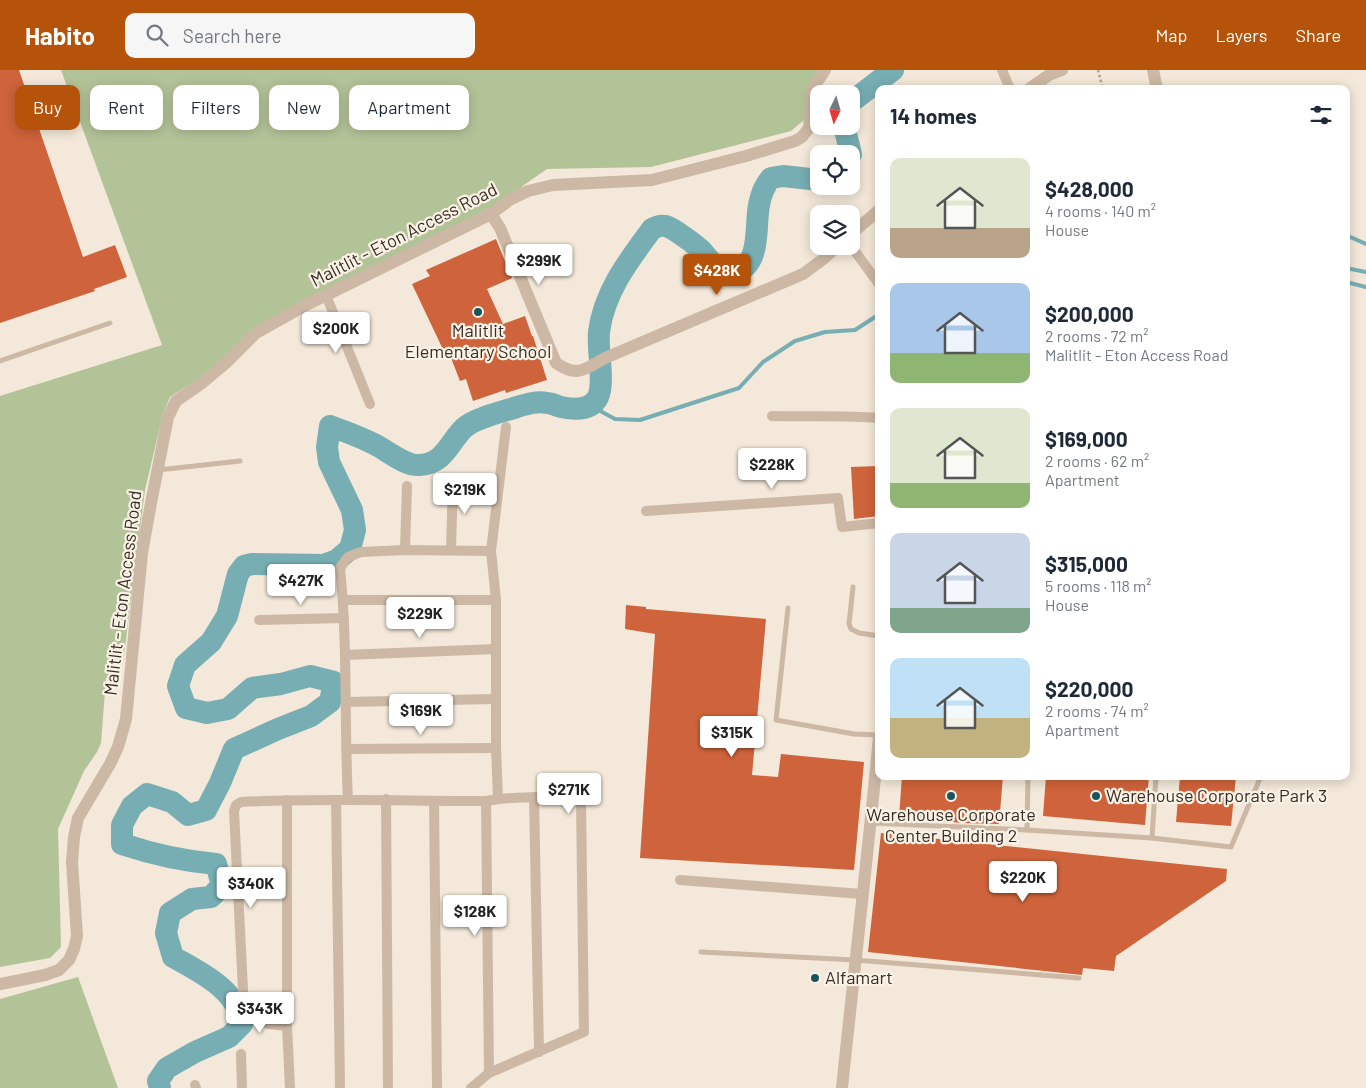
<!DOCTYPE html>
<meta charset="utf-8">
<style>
:root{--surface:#fff;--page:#f6f6f7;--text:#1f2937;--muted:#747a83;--accent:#b45309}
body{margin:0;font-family:Barlow,sans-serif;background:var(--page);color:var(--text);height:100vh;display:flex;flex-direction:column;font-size:19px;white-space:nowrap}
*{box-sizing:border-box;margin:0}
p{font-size:16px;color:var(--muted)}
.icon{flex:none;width:28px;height:28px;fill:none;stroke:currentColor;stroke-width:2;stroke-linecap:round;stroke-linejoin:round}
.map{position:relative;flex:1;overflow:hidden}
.panel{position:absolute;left:875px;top:15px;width:475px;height:695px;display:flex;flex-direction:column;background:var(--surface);border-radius:10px;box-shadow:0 2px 12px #0003}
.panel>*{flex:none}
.hud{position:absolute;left:15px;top:15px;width:475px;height:45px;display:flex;gap:10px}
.needle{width:32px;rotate:185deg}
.fabs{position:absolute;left:810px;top:15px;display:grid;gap:10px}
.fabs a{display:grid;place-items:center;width:50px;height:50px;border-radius:10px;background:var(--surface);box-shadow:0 2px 12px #0003;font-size:25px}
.price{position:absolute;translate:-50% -42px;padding:0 11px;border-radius:5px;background:#fff;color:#222;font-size:16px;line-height:32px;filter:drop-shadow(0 1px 2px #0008)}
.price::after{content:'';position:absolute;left:50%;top:30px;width:15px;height:11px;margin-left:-8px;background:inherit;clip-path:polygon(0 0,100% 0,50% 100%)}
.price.current{background:var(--accent);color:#fff}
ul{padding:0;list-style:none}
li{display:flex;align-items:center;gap:15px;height:125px;padding:0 15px}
li span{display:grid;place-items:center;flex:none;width:140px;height:100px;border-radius:10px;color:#555}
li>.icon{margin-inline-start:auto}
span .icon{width:60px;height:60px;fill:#fffc;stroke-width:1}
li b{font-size:21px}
h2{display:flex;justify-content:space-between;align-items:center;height:60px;padding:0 15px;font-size:21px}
.pill{padding:0 18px;border-radius:10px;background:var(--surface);box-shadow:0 2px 12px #0003;font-size:18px;line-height:45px}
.pill.current{background:var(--accent);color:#fff}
header{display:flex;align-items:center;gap:30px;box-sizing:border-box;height:70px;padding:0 25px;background:var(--accent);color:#fff}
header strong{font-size:24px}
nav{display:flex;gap:28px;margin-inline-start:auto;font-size:18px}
.search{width:350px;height:45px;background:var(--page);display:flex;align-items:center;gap:12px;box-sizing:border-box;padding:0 18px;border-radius:10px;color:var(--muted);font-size:19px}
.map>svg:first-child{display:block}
.green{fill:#b3c398}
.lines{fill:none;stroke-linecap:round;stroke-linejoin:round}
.stream{stroke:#76aeb3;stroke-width:4}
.river{stroke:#76aeb3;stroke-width:22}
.building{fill:#cf633b}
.path{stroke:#b8a18e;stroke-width:2.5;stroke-dasharray:2.5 2.5;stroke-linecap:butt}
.service{stroke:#ccb8a4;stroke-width:5}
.minor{stroke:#ccb8a4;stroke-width:10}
.tertiary{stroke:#ccb8a4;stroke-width:12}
.poi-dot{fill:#19555c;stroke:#fbf2e6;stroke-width:2}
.labels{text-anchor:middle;stroke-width:4.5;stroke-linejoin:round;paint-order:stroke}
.street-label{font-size:18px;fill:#372c26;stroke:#fbf2e6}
.poi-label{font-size:18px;fill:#372c26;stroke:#fbf2e6}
</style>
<header>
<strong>Habito</strong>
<div class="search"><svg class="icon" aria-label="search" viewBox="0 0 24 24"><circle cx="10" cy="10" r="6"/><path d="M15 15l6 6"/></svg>Search here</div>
<nav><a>Map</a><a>Layers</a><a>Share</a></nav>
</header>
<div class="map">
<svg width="1366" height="1018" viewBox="0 0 1366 1018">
<rect width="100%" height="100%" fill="#f3e8d9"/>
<g class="green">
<polygon points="61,0 818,0 804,50 791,61 651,97 547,99 524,115 509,128 304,232 224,292 170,327 163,344 145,420 123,593 106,608 101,673 97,682 84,701 58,759 61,877 50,888 0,897 0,326 162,275"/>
<polygon points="78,907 118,1018 0,1018 0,929"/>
</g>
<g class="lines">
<g class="stream">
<polyline points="1346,171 1348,166 1366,174"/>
<polyline points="1346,198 1366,202"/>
<polyline points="1346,212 1366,217"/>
<polyline points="591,336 615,349 640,350 739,318 763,292 795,271 825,262 855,260 875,247 879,246"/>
</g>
<g class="river">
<polyline points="851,32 893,0"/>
<polyline points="844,56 851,84"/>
<path d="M160,1018L158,1011L167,998L195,982L229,967L242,954C238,920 200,902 173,887L166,863L170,843L192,829L211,827L222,815L216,794C182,791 155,785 122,774V755L132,736L147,724L172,732L188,745L206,740L220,713L234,679L278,659L311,646L330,632L334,612L310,606L281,614L252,618L228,639L207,643L186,638L178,616L185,595L211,572L227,546L238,504L244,496L252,494L323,495L337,490L350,479L355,460L352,440L329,392L327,377L330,356C344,361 358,366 372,373C386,379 404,396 419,395C445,394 449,372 464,358C475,348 502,342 517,337C527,334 536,331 547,333C552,333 556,336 561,337C575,340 591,341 598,327C605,312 597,280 599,262C604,222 629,190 652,159C657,156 661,155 666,156C673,158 696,175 701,180C708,187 713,197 723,201C728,203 734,202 738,201C761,192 755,155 759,135C761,124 764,116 771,108L783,106L819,110"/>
</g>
</g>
<g class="building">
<polygon points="0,0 19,0 83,187 115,175 127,207 94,219 95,221 0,253"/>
<polygon points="496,169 512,208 487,219 503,254 525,246 532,266 533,266 547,310 506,323 505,320 473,331 466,309 460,311 451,288 448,290 412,214 430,206 426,200"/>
<polygon points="879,396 879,446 854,449 851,397"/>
<polygon points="626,535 646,537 646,539 766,549 752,705 778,707 781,684 864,692 854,800 640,788 655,564 625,559"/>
<polygon points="902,706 1003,706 999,754 963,753 899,747"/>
<polygon points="1046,706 1149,706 1145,755 1043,746"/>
<polygon points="1180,706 1236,706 1231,756 1176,752"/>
<polygon points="881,763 1227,799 1226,811 1116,886 1114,901 1083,898 1082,905 868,882"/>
</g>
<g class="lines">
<polyline class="path" points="1098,0 1103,19"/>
<g class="service">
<polyline points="0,291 110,253"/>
<polyline points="158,400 240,391"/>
<polyline points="853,517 849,554 851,559 859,563 879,566"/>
<polyline points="788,538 776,650 854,664 878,665"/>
<polyline points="871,753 1027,760 1152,768 1231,777 1261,706"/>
<polyline points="1027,760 1028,706"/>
<polyline points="1152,768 1156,706"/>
<polyline points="701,882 855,890 1079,908"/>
</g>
<g class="minor">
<polyline points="1002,0 1010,19"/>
<polyline points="851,176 879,214"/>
<polyline points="326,225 370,334"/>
<path d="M772,346C808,347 843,345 879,348"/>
<polyline points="646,441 838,428 842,457 879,453"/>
<polyline points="405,480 407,416"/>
<polyline points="451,480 453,409"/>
<polyline points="343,530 496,530"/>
<polyline points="259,550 344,548"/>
<polyline points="345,585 496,579"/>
<polyline points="346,632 495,629"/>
<polyline points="346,679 496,678"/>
<polyline points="534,727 539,982"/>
<polyline points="386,729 388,1018"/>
<polyline points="498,729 496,678 496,530 491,481 506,357"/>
<polyline points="287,730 287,956 290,1018"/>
<polyline points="336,730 340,1018"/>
<path d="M348,730C344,653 348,575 340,498L348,487L361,482L405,480L491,481"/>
<polyline points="434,731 437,1018"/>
<polyline points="486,731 489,1003"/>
<polyline points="680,810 862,824"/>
<path d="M287,956L268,954L244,940L234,741L236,735L241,732C323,728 404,731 486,731C518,725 550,728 581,729L584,962L489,1003L471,1018"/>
<polyline points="241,984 242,1018"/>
<polyline points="195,1015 196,1018"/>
</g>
<g class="tertiary">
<polyline points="1153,0 1157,19"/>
<polyline points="1029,19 1049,5 1062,0"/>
<path d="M491,144L500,158L556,293C578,308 585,299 605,288L803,204L822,190L838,176"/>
<polyline points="851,164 879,140"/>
<polyline points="0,914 45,905 59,900 69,890 74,879 77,866 72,792 74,767 78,748 110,694 118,677 126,649 142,483 151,433 168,347 176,331 202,313 226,293 256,263 306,235 491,144 511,129 528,121 553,115 652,110 746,86 795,71 802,67 809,58 812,20 825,0"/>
<path d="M842,1018C854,901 868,784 879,667"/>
</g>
</g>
<g class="poi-dot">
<circle cx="478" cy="242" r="5"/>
<circle cx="951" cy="726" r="5"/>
<circle cx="1096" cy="726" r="5"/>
<circle cx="815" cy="908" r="5"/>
</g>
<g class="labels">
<g class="street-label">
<text transform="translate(404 165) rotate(-27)" y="6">Malitlit - Eton Access Road</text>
<text transform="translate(123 523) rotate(-83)" y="6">Malitlit - Eton Access Road</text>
</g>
<g class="poi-label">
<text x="478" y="267">Malitlit<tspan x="478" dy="21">Elementary School</tspan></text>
<text x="1106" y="732" text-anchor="start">Warehouse Corporate Park 3</text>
<text x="951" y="751">Warehouse Corporate<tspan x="951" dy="21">Center Building 2</tspan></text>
<text x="825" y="914" text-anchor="start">Alfamart</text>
</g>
</g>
</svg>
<div class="fabs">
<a><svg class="needle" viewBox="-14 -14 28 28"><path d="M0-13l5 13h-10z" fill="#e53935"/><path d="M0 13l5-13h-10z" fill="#747a83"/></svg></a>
<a><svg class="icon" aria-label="locate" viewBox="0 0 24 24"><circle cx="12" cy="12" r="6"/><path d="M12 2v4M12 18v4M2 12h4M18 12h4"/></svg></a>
<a><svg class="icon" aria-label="layers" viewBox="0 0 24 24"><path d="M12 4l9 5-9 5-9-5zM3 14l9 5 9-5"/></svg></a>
</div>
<b class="price" style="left:539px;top:216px">$299K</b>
<b class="price current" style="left:717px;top:226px">$428K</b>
<b class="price" style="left:336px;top:284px">$200K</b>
<b class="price" style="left:772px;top:420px">$228K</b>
<b class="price" style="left:465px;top:445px">$219K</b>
<b class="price" style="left:301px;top:536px">$427K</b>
<b class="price" style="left:420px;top:569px">$229K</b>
<b class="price" style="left:421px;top:666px">$169K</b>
<b class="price" style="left:732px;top:688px">$315K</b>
<b class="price" style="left:569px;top:745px">$271K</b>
<b class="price" style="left:1023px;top:833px">$220K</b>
<b class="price" style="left:251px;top:839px">$340K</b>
<b class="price" style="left:475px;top:867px">$128K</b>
<b class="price" style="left:260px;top:964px">$343K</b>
<div class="hud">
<a class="pill current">Buy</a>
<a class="pill">Rent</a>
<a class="pill">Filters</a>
<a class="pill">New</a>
<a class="pill">Apartment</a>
</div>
<section class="panel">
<h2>14 homes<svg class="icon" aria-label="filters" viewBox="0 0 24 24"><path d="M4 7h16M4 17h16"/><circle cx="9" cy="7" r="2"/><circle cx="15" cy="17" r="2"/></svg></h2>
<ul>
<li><span style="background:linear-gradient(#dfe7d0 70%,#b9a48a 0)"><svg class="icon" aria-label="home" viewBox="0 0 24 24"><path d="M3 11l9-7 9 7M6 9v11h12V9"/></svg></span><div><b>$428,000</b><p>4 rooms · 140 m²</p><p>House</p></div></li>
<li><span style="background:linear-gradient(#a9c7e8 70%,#8fb573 0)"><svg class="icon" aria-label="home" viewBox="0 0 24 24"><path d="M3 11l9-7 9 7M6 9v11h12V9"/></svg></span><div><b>$200,000</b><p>2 rooms · 72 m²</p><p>Malitlit - Eton Access Road</p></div></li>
<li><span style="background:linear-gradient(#dfe7d0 75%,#8fb573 0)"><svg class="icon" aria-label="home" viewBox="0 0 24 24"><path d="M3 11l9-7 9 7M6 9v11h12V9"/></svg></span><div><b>$169,000</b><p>2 rooms · 62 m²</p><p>Apartment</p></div></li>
<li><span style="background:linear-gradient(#c9d6e8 75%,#7fa58c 0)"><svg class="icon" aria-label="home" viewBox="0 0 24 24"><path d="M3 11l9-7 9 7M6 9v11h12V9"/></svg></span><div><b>$315,000</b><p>5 rooms · 118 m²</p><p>House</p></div></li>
<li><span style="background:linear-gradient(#bfe0f5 60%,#c2b280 0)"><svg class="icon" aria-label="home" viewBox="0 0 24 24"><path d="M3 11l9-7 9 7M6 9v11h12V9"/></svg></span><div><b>$220,000</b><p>2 rooms · 74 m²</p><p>Apartment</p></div></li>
</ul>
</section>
</div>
